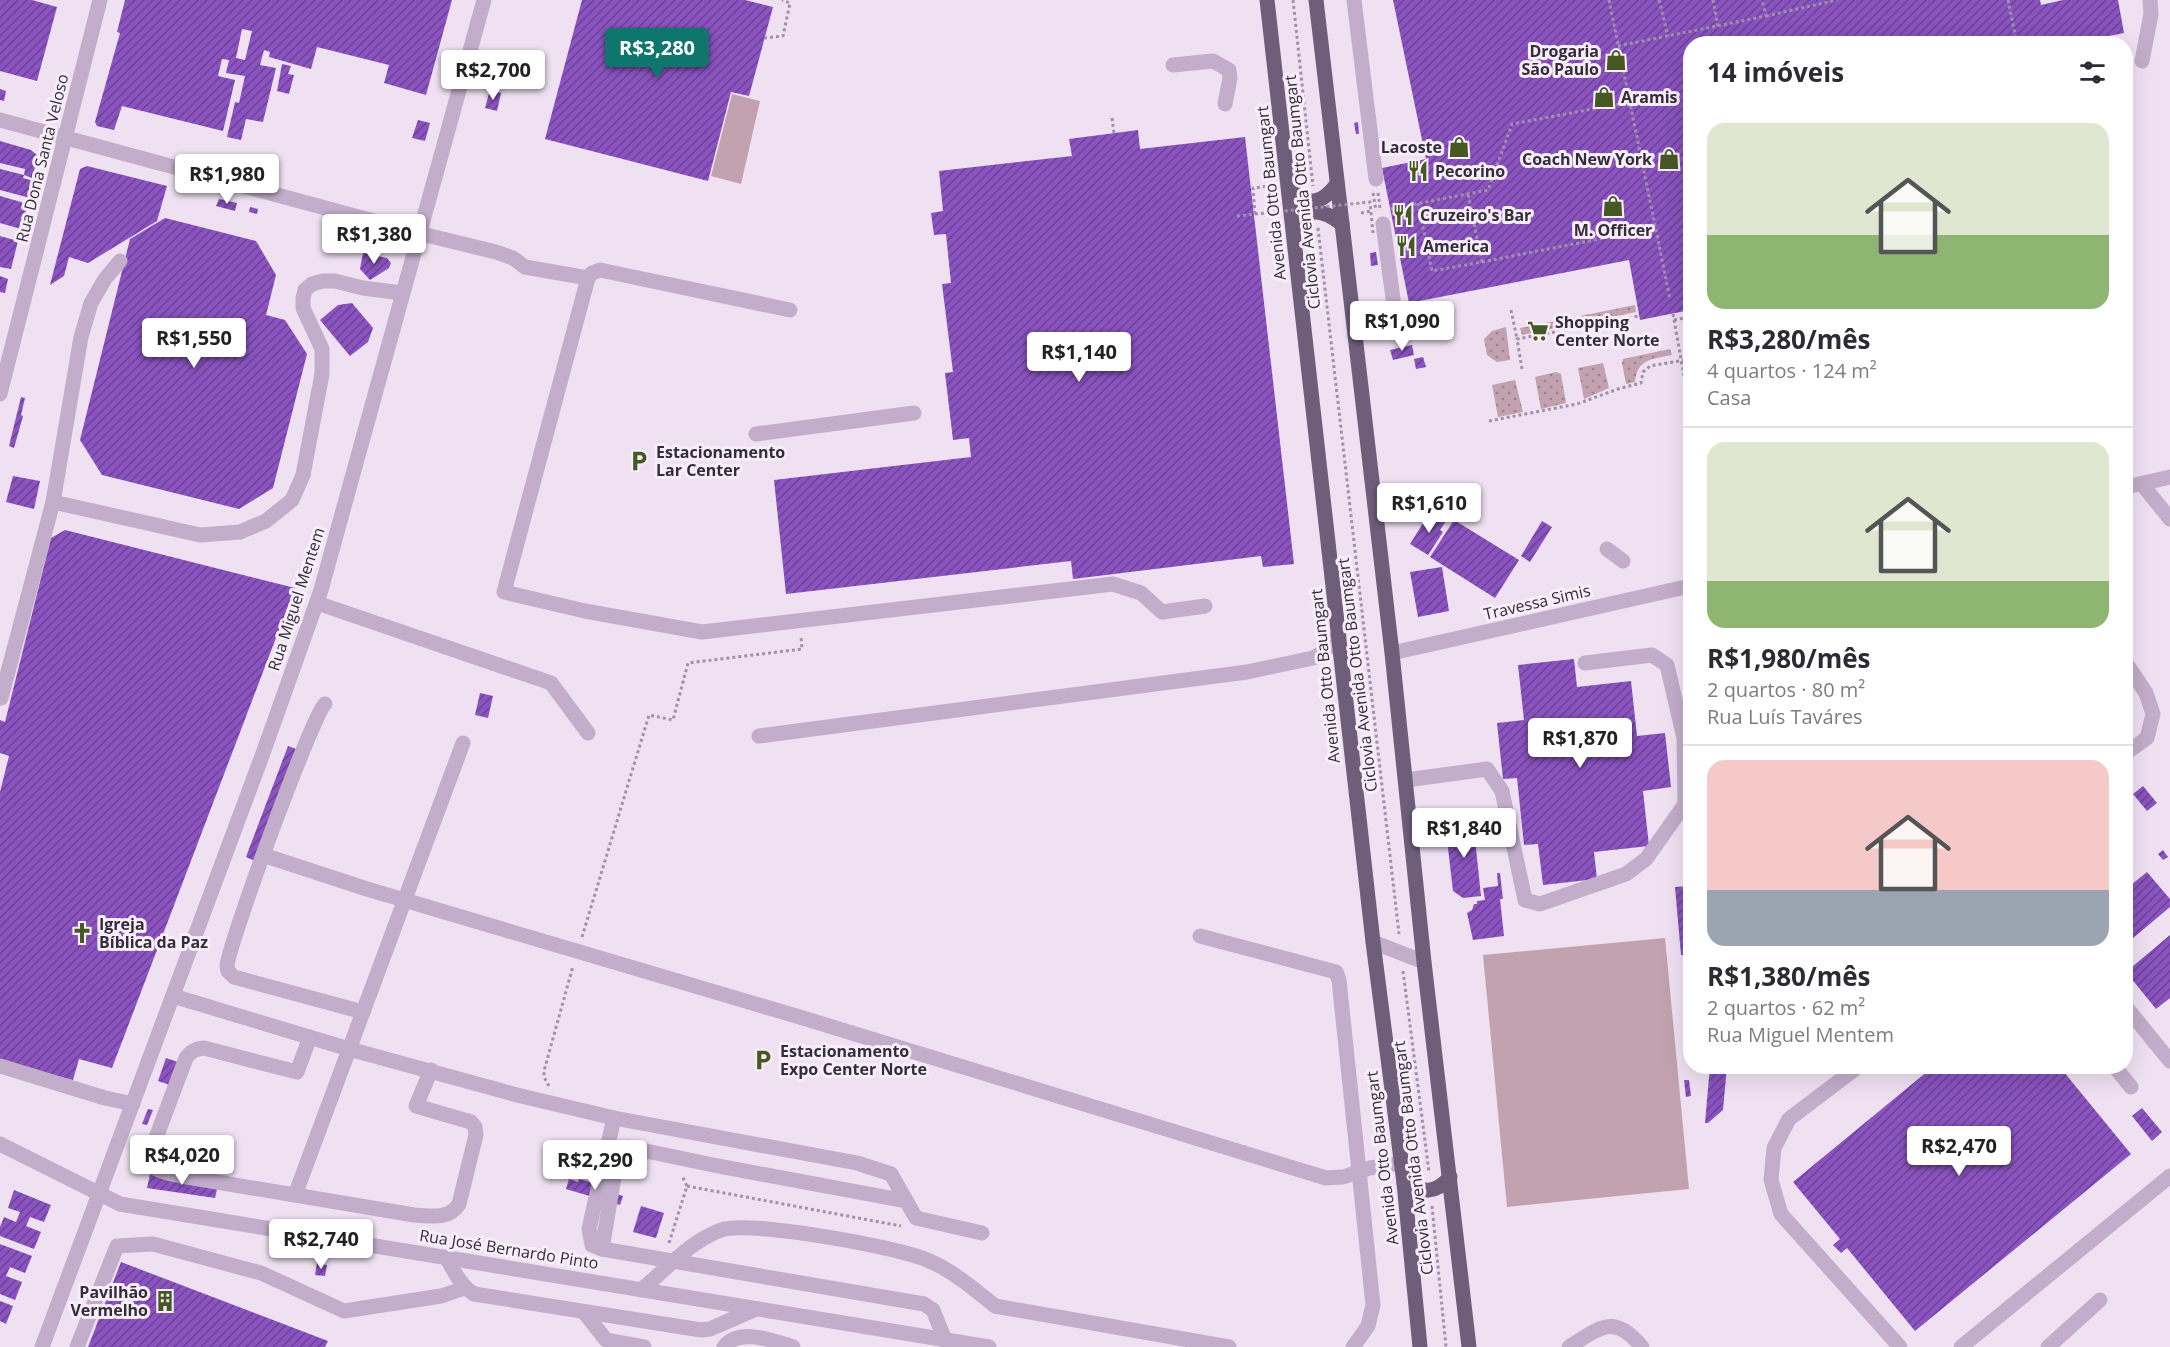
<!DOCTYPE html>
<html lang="pt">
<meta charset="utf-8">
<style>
:root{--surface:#fff;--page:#f2f2f3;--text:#2b2b33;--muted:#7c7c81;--line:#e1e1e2;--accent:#0f766e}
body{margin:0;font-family:"Open Sans",sans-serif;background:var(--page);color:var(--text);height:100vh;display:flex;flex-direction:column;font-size:22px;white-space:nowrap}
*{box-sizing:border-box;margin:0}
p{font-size:20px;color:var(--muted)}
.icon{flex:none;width:33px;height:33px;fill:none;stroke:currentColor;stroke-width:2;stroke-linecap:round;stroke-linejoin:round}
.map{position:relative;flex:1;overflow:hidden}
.panel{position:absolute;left:1683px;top:36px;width:450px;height:1038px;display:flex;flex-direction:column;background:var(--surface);border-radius:24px;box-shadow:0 6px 24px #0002}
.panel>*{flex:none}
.price{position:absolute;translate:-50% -51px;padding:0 14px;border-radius:6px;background:#fff;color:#222;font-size:20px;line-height:39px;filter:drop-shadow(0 2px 3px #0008)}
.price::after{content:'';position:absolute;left:50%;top:36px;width:18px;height:14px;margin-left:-9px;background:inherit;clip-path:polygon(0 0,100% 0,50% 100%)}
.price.on{background:var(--accent);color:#fff}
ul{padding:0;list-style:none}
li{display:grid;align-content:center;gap:12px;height:318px;padding:0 24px}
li+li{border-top:2px solid var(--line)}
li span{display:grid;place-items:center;height:186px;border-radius:18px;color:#555}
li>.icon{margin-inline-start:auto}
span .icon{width:108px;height:108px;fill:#fffc;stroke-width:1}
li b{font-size:26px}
h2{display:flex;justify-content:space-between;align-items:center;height:72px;padding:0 24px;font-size:26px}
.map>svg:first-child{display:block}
.grass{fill:url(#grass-dots)}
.park{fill:#c1a2ae}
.building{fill:url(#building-hatch);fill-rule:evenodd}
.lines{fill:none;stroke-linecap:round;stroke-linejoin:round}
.path{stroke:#a38fac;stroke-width:3;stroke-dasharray:3 3;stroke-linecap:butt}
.minor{stroke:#c2adca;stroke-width:15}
.major{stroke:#6f5e7a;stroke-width:15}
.path-bridge{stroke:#a38fac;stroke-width:3;stroke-dasharray:3 3;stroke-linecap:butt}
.labels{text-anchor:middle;stroke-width:6;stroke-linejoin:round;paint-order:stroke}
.poi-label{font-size:16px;font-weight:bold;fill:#332c39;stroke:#f8eefa;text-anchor:start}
.street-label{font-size:16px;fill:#332c39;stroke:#f8eefa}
</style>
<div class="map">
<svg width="2170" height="1347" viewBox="0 0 2170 1347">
<defs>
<pattern id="grass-dots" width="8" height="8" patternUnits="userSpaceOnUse" patternTransform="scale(1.5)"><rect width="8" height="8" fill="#c1a2ae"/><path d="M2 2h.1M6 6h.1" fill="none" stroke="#9d848f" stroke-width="1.8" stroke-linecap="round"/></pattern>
<pattern id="building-hatch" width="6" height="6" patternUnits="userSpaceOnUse" patternTransform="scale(1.5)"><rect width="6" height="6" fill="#8a53bf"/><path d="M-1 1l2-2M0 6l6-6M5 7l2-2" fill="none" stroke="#6b4294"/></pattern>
</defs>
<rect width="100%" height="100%" fill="#efe1f2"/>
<g class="grass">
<polygon points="1635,305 1636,312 1522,335 1520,328"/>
<polygon points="1506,327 1510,360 1497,362 1487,355 1484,339 1492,331"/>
<path d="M1670,349L1672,355C1652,359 1637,359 1635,382L1626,384L1622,363L1623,359Z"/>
<polygon points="1603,363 1609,388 1584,399 1578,368"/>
<polygon points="1556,372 1561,374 1566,403 1541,409 1535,377"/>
<polygon points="1515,380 1523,412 1498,417 1492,385"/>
</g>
<g class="park">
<polygon points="732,94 760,101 741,184 711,176"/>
<polygon points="1665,938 1689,1189 1507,1207 1483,955"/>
</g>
<g class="building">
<polygon points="0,0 32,0 57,7 37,81 0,71"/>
<path d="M125,0H452L426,95L384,83L389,65L317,47L311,69L269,57L270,52L264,50L260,65L276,68L263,122L246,119L241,140L227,137L235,102L239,103L245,76L226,73L229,60L222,59L218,76L235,80L223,131L122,106L114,130L97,126L95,122L120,33L117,32ZM242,29L252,31L245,60L236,58Z"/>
<polygon points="582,0 745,0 773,7 749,96 731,92 708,181 545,139"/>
<polygon points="1393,0 2040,0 2041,5 2063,0 2118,0 2124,33 2070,44 1690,44 1690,310 1640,320 1629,260 1409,303 1382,168 1426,159"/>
<polygon points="282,64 291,66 288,74 294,75 289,94 277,91"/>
<polygon points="0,89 6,91 4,101 0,100"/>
<polygon points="490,90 501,93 497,111 485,108"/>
<polygon points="418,120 430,123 425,141 412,138"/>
<polygon points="1358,122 1359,134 1356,134 1354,123"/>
<polygon points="1138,130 1140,149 1245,137 1294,564 1263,567 1261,556 1073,579 1071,561 786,594 774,480 971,457 969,438 953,440 945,373 953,372 942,284 951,283 946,234 934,235 931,213 943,211 939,171 1072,156 1069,139"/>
<polygon points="0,141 31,150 38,156 32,178 24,175 25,169 0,163"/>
<polygon points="245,155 261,159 258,169 243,165"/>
<polygon points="87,166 167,186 157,221 88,263 69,257 64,276 50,285 80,169"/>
<polygon points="0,169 24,175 23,178 34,181 30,198 0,190"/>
<polygon points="0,196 28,204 21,229 0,223"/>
<polygon points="219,199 237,203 235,211 216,206"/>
<polygon points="250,207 258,209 257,214 249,212"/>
<polygon points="165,218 256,241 276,275 266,315 285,320 307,354 273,488 239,509 102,475 80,440 130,239"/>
<polygon points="0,236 18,241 11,269 0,267"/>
<polygon points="1376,252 1378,265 1371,266 1370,253"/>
<polygon points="363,253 387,258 391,263 389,268 370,280 360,269"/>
<polygon points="0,276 8,279 5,293 0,292"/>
<polygon points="352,303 373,328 368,342 350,356 320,320 338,305"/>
<polygon points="1412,345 1414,355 1393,360 1390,350"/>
<polygon points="1423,357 1426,367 1416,369 1414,359"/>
<polygon points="21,397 25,398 21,415 23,416 14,448 9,446"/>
<polygon points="13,476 40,481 34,509 6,502"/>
<polygon points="1433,513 1446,521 1440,530 1443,532 1428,555 1410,544 1425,520 1428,522"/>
<polygon points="1454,520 1519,560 1495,598 1430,557"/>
<polygon points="1542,521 1552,527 1530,562 1521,556"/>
<polygon points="65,530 295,588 112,1068 79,1059 73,1080 0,1062 0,792 9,756 0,753 0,720 5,722 51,538"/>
<polygon points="1442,567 1449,611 1418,617 1410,572"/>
<polygon points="1574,659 1577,687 1631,681 1637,736 1665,733 1671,787 1643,791 1649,846 1594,852 1597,879 1543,885 1538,844 1524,845 1517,778 1503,779 1497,723 1524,720 1518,665"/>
<polygon points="480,693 493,696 488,718 475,715"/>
<polygon points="288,746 299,750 257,862 246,857"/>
<polygon points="2143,786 2157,803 2147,811 2133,794"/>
<polygon points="1473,820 1481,896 1463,898 1453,891 1446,831 1454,822"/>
<polygon points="1493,831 1493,837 1485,838 1484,832"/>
<polygon points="2163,850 2168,857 2163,860 2158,854"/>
<polygon points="2147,872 2170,899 2170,907 2126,944 2126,889"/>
<polygon points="1497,873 1500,873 1503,899 1500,899 1504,936 1473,940 1467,913 1472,910 1474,904 1477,904 1477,901 1485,900 1483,888 1498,886"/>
<polygon points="1690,886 1690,955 1681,955 1675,887"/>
<polygon points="2170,935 2170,998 2156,1009 2126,972"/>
<polygon points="166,1058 181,1063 173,1086 158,1081"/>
<polygon points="1710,1066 1727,1066 1723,1110 1708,1123 1705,1123"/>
<polygon points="1934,1066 2059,1066 2131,1154 1915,1331 1847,1248 1841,1253 1833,1245 1840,1239 1793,1182"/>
<polygon points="1684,1080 1689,1080 1691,1096 1686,1097"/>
<polygon points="2142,1108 2162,1132 2152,1141 2132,1116"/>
<polygon points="148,1109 153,1110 147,1125 142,1124"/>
<polygon points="150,1174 218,1185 215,1198 147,1188"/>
<polygon points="569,1179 578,1182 579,1179 615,1189 613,1193 623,1196 620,1205 566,1189"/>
<polygon points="14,1190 51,1205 44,1222 30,1217 26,1226 41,1232 34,1249 0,1236 0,1227 4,1217 16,1222 20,1212 8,1208"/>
<polygon points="641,1206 664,1213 656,1238 633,1232"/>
<polygon points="0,1244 32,1256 25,1273 10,1267 6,1276 22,1282 15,1300 0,1294"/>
<polygon points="121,1262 328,1341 325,1347 88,1347"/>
<polygon points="317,1263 327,1265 325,1276 315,1275"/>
<polygon points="0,1301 13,1306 6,1324 0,1321"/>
</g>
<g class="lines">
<g class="path">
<polyline points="1293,0 1313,186"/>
<polyline points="1609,0 1670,299"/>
<polyline points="1659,0 1668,36"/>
<polyline points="1713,0 1718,26"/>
<polyline points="2008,0 2017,44"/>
<polyline points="1766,16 1837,0"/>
<polyline points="764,38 783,36 790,3 782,0"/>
<polyline points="1618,46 1766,16 1762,0"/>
<polyline points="1112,118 1114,133"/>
<polyline points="1373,193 1376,211"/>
<polyline points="1378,193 1380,208"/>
<polyline points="1418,203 1432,271 1482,262 1468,194"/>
<polyline points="1390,209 1488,190 1512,124 1630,102"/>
<polyline points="1361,213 1371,211"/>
<polyline points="1255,214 1253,188 1269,186 1270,200 1273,199"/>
<polyline points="1318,228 1399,934"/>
<polyline points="1482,262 1655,228"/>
<polyline points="1511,310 1517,339"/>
<polyline points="1673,314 1690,410"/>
<polyline points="1674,320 1690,317"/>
<polyline points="1522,369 1517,339 1639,316"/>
<polyline points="1489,421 1577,404 1618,389 1641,383 1643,372 1650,366 1690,359"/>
<polyline points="582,937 649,715 673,720 688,663 802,649 801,637"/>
<polyline points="1403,971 1429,1172"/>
<polyline points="549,1086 544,1077 544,1071 573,966"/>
<polyline points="687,1186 901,1226"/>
<polyline points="1432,1206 1446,1347"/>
<polyline points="669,1243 687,1186 682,1176"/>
</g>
<g class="minor">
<polyline points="1354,0 1376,179"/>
<polyline points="2142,61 2151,14 2150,0"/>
<polyline points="1173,65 1213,61 1229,70 1230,78 1225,104"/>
<polyline points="0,120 418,233 496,252 513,258 525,267 588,278"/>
<polyline points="1383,224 1394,306 1398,315 1412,324"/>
<polyline points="790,310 600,270 592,273 588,278 504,592 585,611 702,632 1113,584 1141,593 1162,612 1205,606"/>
<polyline points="0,394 100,0"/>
<polyline points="756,434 914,413"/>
<polyline points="2142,484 2170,519"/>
<polyline points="2126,487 2170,477"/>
<polyline points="53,502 200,535 240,532 266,521 292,500 303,475 322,374 322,349 303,308 303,298 305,290 312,284 323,281 335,281 363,288 402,293"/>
<polyline points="1607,549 1623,561"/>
<polyline points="317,603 551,683 588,733"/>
<polyline points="1392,653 1690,586"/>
<polyline points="2126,663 2146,693 2153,714 2147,738 2126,753"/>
<polyline points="1,698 53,502 81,337 91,303 105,279 120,261"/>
<path d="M325,704C313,714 229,942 227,966L228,971L234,977L363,1012"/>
<polyline points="759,736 1247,672 1313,658 1325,651 1339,634"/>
<polyline points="1406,780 1487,769 1502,791 1525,900 1540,904 1626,874 1646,859 1685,804 1684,738 1667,665 1652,655 1585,663"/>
<polyline points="263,855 367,889 803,1018 1326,1178 1343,1177 1370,1168 1401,1163"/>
<polyline points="1200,936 1336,972 1339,980 1373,1305 1368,1326 1353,1347"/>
<polyline points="1373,942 1424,962"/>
<polyline points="173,996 349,1049 517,1095 614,1118 857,1163 891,1174 916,1218 982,1233"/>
<polyline points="2126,1007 2170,1061"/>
<path d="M310,1037L297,1072L204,1048C195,1049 191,1051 186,1058L148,1159C152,1172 169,1173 181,1176L414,1215C431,1216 449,1220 459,1204L476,1135L475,1127L471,1122L416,1106L431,1070"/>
<polyline points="0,1066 105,1098 133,1104"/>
<polyline points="1859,1066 1789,1119 1774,1148 1771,1180 1781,1214 1900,1347"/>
<polyline points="2114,1066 2131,1087"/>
<polyline points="614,1118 589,1229 592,1245 602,1249 924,1304 933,1310 945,1340"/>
<polyline points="0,1144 120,1204 989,1347"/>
<polyline points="295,1195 463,743"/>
<polyline points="602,1249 618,1153 621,1149 627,1147 713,1165 906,1201"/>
<path d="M446,1257C454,1271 460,1285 474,1294L701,1330L710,1329L756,1309"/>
<path d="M641,1290C668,1268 689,1242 721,1230C748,1220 898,1247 927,1260C952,1270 974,1289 995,1306L1229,1347"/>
<polyline points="584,1312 606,1340 644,1347"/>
<polyline points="42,1347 262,756 321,590 484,0"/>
<polyline points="77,1347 117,1246 153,1244 261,1273 344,1311 441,1296 465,1288"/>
<path d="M724,1347C739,1327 774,1341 793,1347"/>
<path d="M1569,1347C1601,1327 1614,1313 1642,1347"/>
<polyline points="1961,1347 2170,1176"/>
<polyline points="2048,1347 2100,1300"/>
</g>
<g class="major">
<polyline points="1267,0 1373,942 1404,1183 1420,1347"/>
<polyline points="1316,0 1392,653 1424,962 1469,1347"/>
<path d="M1289,188C1308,207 1321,205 1337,184"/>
<path d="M1294,228C1308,206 1322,209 1342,224"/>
<path d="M1404,1183C1422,1193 1436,1194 1450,1177"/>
</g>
<polyline class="path-bridge" points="1237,216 1370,202 1373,233"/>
</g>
<defs>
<symbol id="shop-bare" viewBox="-9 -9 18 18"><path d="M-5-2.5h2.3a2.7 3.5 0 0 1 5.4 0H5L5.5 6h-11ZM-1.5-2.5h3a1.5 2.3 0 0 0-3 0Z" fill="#475923" stroke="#f8eefa" stroke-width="2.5" paint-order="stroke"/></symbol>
<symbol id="restaurant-bare" viewBox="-9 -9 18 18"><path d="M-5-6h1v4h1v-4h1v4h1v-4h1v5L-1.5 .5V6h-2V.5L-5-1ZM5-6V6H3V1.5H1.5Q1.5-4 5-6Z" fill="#475923" stroke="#f8eefa" stroke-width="2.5" paint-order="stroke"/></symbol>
<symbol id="supermarket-bare" viewBox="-9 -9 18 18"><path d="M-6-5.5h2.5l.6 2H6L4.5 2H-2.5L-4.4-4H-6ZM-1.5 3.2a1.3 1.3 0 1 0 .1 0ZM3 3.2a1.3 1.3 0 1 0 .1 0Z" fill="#475923" stroke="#f8eefa" stroke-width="2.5" paint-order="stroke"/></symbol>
<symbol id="parking-bare" viewBox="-9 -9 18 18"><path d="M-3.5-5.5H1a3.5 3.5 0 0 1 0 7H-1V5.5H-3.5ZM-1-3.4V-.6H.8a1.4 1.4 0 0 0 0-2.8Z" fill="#475923" stroke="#f8eefa" stroke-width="2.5" paint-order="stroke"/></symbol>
<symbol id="church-bare" viewBox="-9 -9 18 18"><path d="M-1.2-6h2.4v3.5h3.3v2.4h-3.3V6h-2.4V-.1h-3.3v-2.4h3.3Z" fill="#475923" stroke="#f8eefa" stroke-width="2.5" paint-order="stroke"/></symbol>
<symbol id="building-bare" viewBox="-9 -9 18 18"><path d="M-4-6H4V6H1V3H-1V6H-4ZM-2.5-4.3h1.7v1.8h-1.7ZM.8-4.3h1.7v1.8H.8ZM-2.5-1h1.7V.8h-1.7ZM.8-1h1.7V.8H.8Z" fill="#475923" stroke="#f8eefa" stroke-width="2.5" paint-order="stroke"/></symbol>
</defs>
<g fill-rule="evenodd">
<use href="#shop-bare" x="1601" y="45" width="30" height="30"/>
<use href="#shop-bare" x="1589" y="82" width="30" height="30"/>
<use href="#shop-bare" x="1444" y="132" width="30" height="30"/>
<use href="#shop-bare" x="1654" y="144" width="30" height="30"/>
<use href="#restaurant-bare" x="1403" y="156" width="30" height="30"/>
<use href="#shop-bare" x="1598" y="191" width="30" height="30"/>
<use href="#restaurant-bare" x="1388" y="200" width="30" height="30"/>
<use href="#restaurant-bare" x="1391" y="231" width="30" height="30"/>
<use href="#supermarket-bare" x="1523" y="316" width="30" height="30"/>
<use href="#parking-bare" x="624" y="446" width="30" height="30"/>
<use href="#church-bare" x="67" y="918" width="30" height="30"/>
<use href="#parking-bare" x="748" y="1045" width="30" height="30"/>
<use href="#building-bare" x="150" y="1286" width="30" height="30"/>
</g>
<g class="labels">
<g class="poi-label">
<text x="1599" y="57" text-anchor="end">Drogaria<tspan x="1599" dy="18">São Paulo</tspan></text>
<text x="1621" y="103">Aramis</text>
<text x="1442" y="153" text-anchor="end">Lacoste</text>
<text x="1652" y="165" text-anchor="end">Coach New York</text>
<text x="1435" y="177">Pecorino</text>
<text x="1420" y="221">Cruzeiro's Bar</text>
<text x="1613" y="236" text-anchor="middle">M. Officer</text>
<text x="1423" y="252">America</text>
<text x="1555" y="328">Shopping<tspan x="1555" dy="18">Center Norte</tspan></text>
<text x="656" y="458">Estacionamento<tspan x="656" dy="18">Lar Center</tspan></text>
<text x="99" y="930">Igreja<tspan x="99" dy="18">Bíblica da Paz</tspan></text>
<text x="780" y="1057">Estacionamento<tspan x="780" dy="18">Expo Center Norte</tspan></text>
<text x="148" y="1298" text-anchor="end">Pavilhão<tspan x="148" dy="18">Vermelho</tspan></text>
</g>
<g class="street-label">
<text transform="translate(42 158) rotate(-76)" y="6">Rua Dona Santa Veloso</text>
<text transform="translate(1302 192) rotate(-96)" y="6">Ciclovia Avenida Otto Baumgart</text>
<text transform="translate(1271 193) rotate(-96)" y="6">Avenida Otto Baumgart</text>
<text transform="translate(296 599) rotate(-72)" y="6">Rua Miguel Mentem</text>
<text transform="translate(1537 602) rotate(-13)" y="6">Travessa Simis</text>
<text transform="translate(1357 675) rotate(-97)" y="6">Ciclovia Avenida Otto Baumgart</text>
<text transform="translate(1325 676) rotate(-96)" y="6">Avenida Otto Baumgart</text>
<text transform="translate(1382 1158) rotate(-97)" y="6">Avenida Otto Baumgart</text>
<text transform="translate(1413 1158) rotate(-97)" y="6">Ciclovia Avenida Otto Baumgart</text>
<text transform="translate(509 1249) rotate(9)" y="6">Rua José Bernardo Pinto</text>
</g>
</g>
</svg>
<b class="price on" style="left:657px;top:79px">R$3,280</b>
<b class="price" style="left:493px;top:101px">R$2,700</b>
<b class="price" style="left:227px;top:205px">R$1,980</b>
<b class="price" style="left:374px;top:265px">R$1,380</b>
<b class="price" style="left:1402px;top:352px">R$1,090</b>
<b class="price" style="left:194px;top:369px">R$1,550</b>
<b class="price" style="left:1079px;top:383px">R$1,140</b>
<b class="price" style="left:1429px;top:534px">R$1,610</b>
<b class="price" style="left:1580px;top:769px">R$1,870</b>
<b class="price" style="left:1464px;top:859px">R$1,840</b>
<b class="price" style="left:1959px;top:1177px">R$2,470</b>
<b class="price" style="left:182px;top:1186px">R$4,020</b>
<b class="price" style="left:595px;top:1191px">R$2,290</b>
<b class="price" style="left:321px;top:1270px">R$2,740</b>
<section class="panel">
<h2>14 imóveis<svg class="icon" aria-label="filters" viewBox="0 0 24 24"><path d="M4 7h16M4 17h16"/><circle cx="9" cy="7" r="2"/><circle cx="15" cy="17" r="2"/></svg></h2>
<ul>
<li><span style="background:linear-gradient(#dfe7d0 60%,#8fb573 0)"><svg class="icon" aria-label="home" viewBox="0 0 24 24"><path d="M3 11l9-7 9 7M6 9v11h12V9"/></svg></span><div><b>R$3,280/mês</b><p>4 quartos · 124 m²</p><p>Casa</p></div></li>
<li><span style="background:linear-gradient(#dfe7d0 75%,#8fb573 0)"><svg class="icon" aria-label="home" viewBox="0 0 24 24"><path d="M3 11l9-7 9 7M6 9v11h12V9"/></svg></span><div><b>R$1,980/mês</b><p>2 quartos · 80 m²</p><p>Rua Luís Taváres</p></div></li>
<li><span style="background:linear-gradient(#f6c9c9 70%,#9aa5b1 0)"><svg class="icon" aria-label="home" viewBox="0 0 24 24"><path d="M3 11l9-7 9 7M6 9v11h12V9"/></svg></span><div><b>R$1,380/mês</b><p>2 quartos · 62 m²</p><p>Rua Miguel Mentem</p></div></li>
</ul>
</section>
</div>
